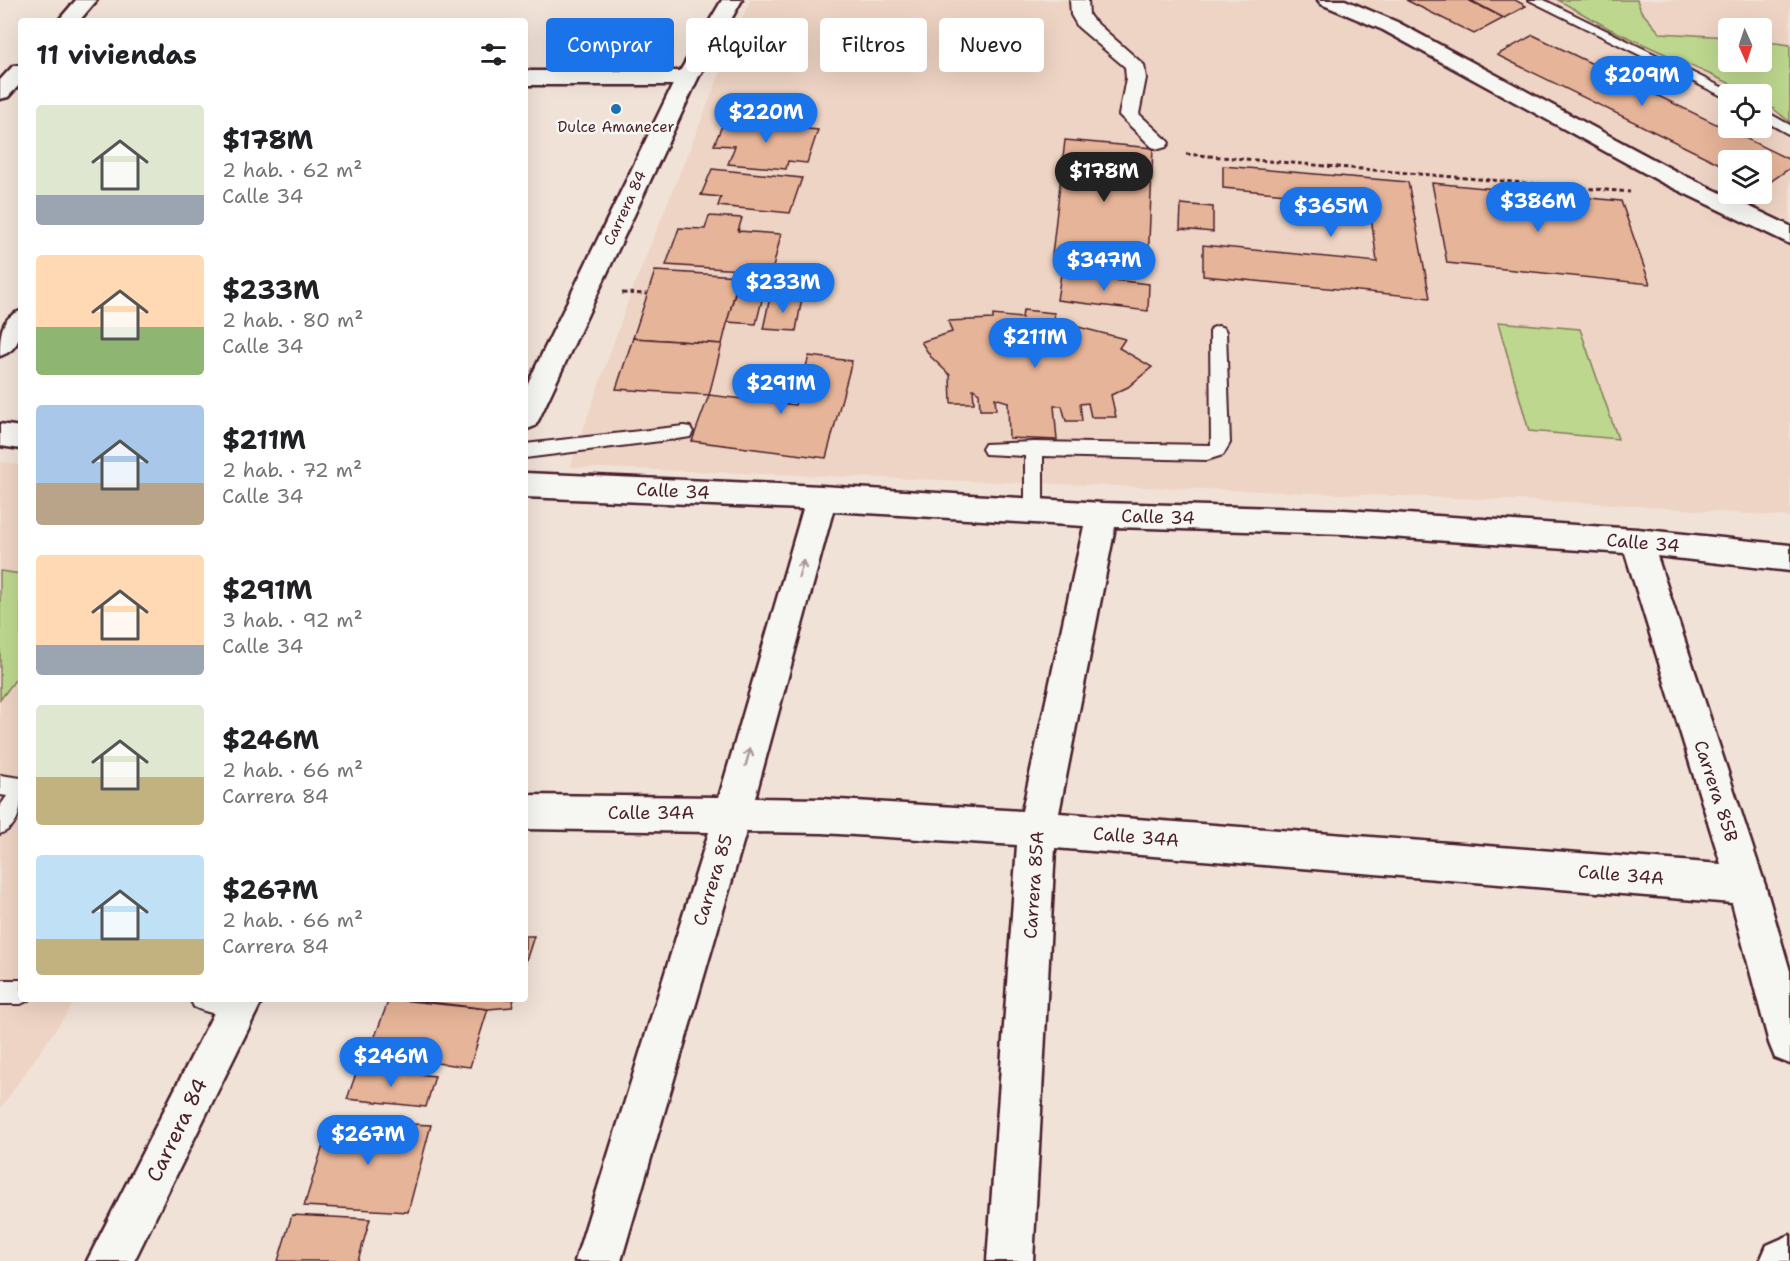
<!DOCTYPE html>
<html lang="es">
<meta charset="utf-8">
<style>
:root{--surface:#fff;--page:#f2f2f2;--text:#202124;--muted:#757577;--accent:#1a73e8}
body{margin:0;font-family:"Shantell Sans",sans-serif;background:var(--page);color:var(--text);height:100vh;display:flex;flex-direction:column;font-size:22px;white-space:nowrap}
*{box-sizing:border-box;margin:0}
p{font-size:20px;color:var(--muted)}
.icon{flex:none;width:33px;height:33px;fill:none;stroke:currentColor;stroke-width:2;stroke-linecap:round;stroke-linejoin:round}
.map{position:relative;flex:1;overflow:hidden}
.side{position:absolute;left:18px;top:18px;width:510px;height:984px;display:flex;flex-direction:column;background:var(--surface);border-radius:6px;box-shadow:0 6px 24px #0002}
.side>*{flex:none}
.guide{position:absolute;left:546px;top:18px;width:570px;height:54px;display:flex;gap:12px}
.needle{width:39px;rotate:177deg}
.buttons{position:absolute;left:1718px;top:18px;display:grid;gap:12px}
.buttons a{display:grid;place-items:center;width:54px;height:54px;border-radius:6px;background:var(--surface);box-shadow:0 6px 24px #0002;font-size:30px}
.price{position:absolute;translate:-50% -51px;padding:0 14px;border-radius:21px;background:var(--accent);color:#fff;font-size:20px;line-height:39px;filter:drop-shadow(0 2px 3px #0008)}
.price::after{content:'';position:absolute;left:50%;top:36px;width:18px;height:14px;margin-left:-9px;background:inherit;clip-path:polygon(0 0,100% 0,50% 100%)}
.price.current{background:#222;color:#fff}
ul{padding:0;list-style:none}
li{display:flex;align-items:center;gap:18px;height:150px;padding:0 18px}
li span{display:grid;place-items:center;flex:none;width:168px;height:120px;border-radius:6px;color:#555}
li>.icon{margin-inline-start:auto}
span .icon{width:72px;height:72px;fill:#fffc;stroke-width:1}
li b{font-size:26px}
h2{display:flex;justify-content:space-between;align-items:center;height:72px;padding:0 18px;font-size:26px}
.tag{padding:0 21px;border-radius:6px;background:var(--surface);box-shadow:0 6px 24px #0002;font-size:21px;line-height:54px}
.tag.current{background:var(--accent);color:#fff}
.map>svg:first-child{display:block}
.built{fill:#eed4c4;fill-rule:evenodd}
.green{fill:#bdd78e;stroke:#847b5c;stroke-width:1.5}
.building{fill:#e6b498;stroke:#4a1f2b;stroke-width:1.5}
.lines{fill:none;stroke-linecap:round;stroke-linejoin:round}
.service-casing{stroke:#4a1f2b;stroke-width:4}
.pedestrian-casing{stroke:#4a1f2b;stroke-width:4}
.minor-casing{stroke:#4a1f2b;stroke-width:5}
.tertiary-casing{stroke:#4a1f2b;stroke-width:5}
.path{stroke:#4a1f2b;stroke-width:3;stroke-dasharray:4.5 3;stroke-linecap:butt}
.service{fill:#f6f6f2;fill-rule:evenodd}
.pedestrian{fill:#f6f6f2;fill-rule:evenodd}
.minor{fill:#f6f6f2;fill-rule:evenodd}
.tertiary{fill:#f6f6f2;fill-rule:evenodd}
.oneway{stroke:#a99598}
.poi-dot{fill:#1f6fb2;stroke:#f6f6f2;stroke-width:2}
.labels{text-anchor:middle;stroke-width:5;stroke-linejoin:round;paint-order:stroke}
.far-poi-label{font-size:15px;fill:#4a1f2b;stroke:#f6f6f2}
.far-street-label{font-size:15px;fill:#4a1f2b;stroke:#f6f6f2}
.street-label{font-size:18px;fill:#4a1f2b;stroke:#f6f6f2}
.near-street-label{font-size:21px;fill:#4a1f2b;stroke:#f6f6f2}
</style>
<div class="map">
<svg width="1790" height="1261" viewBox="0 0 1790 1261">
<rect width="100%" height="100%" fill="#f1e2d7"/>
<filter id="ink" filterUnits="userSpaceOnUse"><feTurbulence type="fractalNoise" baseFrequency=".0167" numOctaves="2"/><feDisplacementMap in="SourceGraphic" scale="12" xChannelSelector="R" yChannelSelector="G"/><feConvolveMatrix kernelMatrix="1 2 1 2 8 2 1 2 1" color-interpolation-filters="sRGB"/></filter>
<g filter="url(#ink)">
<g class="built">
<path d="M750,0H1790V517L1598,503L570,467L631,293ZM1728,28H1761V62H1728ZM1728,94H1761V128H1728ZM1728,160H1761V194H1728Z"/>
<polygon points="0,462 21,465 21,999 77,999 0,1109"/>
</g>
<g class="green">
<polygon points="1558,0 1637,0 1641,11 1660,33 1728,37 1728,62 1761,62 1761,41 1790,45 1790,122 1761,99 1761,94 1753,94 1610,29"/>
<polygon points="1498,322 1580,329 1618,439 1529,431"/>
<polygon points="0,571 21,574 21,672 0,700"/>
</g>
<g class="building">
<polygon points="1406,0 1468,0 1504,18 1474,34"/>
<polygon points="1470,0 1515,0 1526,6 1504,18"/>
<polygon points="1533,35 1790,160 1790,168 1764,186 1761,184 1761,160 1728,160 1728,168 1497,55"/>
<polygon points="724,121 818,130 807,163 788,161 786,169 728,164 735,146 714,145"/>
<polygon points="1065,140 1153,148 1148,264 1052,255"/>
<polygon points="1223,166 1408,182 1430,298 1203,276 1203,245 1377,262 1369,202 1223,188"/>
<polygon points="712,169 802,178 790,213 718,206 721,197 701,195"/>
<polygon points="1432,183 1621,201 1650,284 1447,263"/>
<polygon points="1181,204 1213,207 1213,232 1180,229"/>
<polygon points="709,216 742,218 738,231 781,234 772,272 666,265 679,228 705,229"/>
<polygon points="655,271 739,276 722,344 633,338"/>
<polygon points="1061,274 1149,284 1148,311 1057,300"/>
<polygon points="736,290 764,292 756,324 727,322"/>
<polygon points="770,297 802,298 796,331 763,329"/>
<polygon points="1023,310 1054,313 1055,321 1125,339 1119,348 1152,367 1128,387 1111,395 1116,417 1091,417 1088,403 1080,404 1082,421 1066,421 1062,406 1054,406 1057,440 1009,438 1008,402 995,398 996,410 980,410 979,393 973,389 974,403 951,403 950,375 931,357 921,342 952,332 948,321 993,319 993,315 1022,318"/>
<polygon points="633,338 722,344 709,395 616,389"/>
<polygon points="809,356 852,361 826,458 692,441 709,395 795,405"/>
<polygon points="525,936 534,936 525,964"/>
<polygon points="389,999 488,1009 470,1067 368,1055"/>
<polygon points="405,999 514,999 512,1007 488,1009"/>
<polygon points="358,1068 435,1076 426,1107 347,1099"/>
<polygon points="331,1120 431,1125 408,1212 304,1206"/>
<polygon points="292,1215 370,1219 358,1261 278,1261"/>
</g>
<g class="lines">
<defs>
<g id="service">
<polygon points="1529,0 1544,0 1736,94 1724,97"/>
<polygon points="1761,109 1790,125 1790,135 1761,119"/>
<polygon points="1218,326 1224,328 1226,332 1230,443 1223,455 1207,460 1043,456 1043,510 1040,515 1034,517 1028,515 1025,510 1025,456 985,454 982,449 985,444 1034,442 1211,445 1210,332 1212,328"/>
<polygon points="684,426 690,427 693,432 690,437 684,438 525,458 525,444"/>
<path d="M0,775L21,778C21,800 24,825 0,834V806L7,796L0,795Z"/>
<polygon points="0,980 21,980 21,999 29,1000 21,1004 0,1004"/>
<path d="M190,999H249L251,1003L247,1011C232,1018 208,1014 194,1007Z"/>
</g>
<polygon id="pedestrian" points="1070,0 1088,0 1089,15 1092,19 1144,65 1146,78 1139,114 1166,139 1169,143 1166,147 1159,149 1152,147 1119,115 1126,78 1125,67 1078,27 1071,15"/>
<g id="minor">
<polygon points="76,0 97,0 79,21 58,21"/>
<polygon points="1318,0 1345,0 1397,22 1677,172 1790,226 1790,244 1661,182 1383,30 1321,4"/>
<polygon points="21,65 21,83 8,97 0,99 0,80 13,66"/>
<polygon points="525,71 687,71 695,73 698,78 695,83 687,85 525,85"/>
<path d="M21,311C21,331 22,349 0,356C0,336 0,317 21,311Z"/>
<polygon points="0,424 21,427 21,449 0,446"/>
<path d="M525,473L821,486L1102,503L1345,510L1637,529L1790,545V571L1657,556L1765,885L1790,971V1064L1775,1058L1769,1043L1732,903L1055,848L1033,1261H987L1017,845L822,833L746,832L621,1261H575L709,832L525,829V795L719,797L803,509L525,497ZM833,511L1084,526L1022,811L822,799L755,798ZM1115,527L1345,534L1625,553L1721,864L1059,813Z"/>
<polygon points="1790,1235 1790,1261 1760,1261 1767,1245"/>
</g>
<g id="tertiary">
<polygon points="722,0 742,0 698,78 539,419 535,426 525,430 525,389 676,78"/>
<polygon points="221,999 263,999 134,1261 87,1261"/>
</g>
</defs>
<use href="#service" class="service-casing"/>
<use href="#pedestrian" class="pedestrian-casing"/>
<use href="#minor" class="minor-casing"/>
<use href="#tertiary" class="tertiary-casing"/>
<g class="path">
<polyline points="1186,154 1630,192"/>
<polyline points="622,293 647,294"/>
</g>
<use href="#service" class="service"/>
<use href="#pedestrian" class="pedestrian"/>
<use href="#minor" class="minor"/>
<use href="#tertiary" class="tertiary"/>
</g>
<defs><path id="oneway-shaft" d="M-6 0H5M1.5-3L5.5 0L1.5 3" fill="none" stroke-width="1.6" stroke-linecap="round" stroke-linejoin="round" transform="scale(1.5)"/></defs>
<g class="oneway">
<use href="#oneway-shaft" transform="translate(801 569) rotate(-74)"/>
<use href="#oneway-shaft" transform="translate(748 757) rotate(-74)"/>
</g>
</g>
<circle class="poi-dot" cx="616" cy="109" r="6"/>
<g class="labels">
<g class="far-poi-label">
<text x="616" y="132">Dulce Amanecer</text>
</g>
<g class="far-street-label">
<text transform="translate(625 208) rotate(-65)" y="5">Carrera 84</text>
</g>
<g class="street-label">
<text transform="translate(673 491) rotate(3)" y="6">Calle 34</text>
<text transform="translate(1158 517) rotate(2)" y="6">Calle 34</text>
<text transform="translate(1643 543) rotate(5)" y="6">Calle 34</text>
<text transform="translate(1716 791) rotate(72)" y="6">Carrera 85B</text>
<text x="651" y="819">Calle 34A</text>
<text transform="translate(1136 837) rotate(5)" y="6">Calle 34A</text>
<text transform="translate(1621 875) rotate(5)" y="6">Calle 34A</text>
<text transform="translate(713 880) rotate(-73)" y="6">Carrera 85</text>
<text transform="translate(1034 885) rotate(-86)" y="6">Carrera 85A</text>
</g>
<g class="near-street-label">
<text transform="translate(177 1130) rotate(-64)" y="7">Carrera 84</text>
</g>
</g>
</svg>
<div class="buttons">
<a><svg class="needle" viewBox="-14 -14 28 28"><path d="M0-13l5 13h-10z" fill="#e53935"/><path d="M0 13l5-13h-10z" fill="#757577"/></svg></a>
<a><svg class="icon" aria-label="locate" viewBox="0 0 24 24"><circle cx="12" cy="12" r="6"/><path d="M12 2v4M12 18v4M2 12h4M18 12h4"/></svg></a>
<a><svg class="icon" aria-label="layers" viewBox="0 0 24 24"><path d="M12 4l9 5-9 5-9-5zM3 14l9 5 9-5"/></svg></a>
</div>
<b class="price" style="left:1642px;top:107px">$209M</b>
<b class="price" style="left:766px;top:144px">$220M</b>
<b class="price current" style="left:1104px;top:203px">$178M</b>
<b class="price" style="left:1538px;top:233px">$386M</b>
<b class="price" style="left:1331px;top:238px">$365M</b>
<b class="price" style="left:1104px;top:292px">$347M</b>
<b class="price" style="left:783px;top:314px">$233M</b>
<b class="price" style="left:1035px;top:369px">$211M</b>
<b class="price" style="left:781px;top:415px">$291M</b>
<b class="price" style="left:391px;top:1088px">$246M</b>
<b class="price" style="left:368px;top:1166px">$267M</b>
<div class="guide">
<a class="tag current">Comprar</a>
<a class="tag">Alquilar</a>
<a class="tag">Filtros</a>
<a class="tag">Nuevo</a>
</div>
<section class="side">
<h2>11 viviendas<svg class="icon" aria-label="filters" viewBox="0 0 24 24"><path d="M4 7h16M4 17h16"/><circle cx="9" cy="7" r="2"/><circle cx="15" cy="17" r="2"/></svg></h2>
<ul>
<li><span style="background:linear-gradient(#dfe7d0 75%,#9aa5b1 0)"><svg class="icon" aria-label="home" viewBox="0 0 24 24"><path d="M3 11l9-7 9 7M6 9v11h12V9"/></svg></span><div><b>$178M</b><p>2 hab. · 62 m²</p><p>Calle 34</p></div></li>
<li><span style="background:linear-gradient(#ffd9b3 60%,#8fb573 0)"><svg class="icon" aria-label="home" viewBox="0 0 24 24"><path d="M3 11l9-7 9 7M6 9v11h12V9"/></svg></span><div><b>$233M</b><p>2 hab. · 80 m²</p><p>Calle 34</p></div></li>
<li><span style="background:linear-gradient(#a9c7e8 65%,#b9a48a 0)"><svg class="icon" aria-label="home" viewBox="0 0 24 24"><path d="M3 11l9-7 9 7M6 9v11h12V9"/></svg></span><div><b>$211M</b><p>2 hab. · 72 m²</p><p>Calle 34</p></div></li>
<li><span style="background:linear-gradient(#ffd9b3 75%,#9aa5b1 0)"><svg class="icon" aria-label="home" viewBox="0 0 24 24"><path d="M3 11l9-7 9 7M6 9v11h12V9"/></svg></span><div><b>$291M</b><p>3 hab. · 92 m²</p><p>Calle 34</p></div></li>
<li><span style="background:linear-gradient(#dfe7d0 60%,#c2b280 0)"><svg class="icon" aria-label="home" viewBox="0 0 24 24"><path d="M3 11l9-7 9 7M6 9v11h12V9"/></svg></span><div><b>$246M</b><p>2 hab. · 66 m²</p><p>Carrera 84</p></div></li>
<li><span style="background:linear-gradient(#bfe0f5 70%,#c2b280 0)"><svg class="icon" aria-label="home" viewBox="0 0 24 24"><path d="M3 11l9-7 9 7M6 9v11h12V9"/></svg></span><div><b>$267M</b><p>2 hab. · 66 m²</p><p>Carrera 84</p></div></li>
</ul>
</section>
</div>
